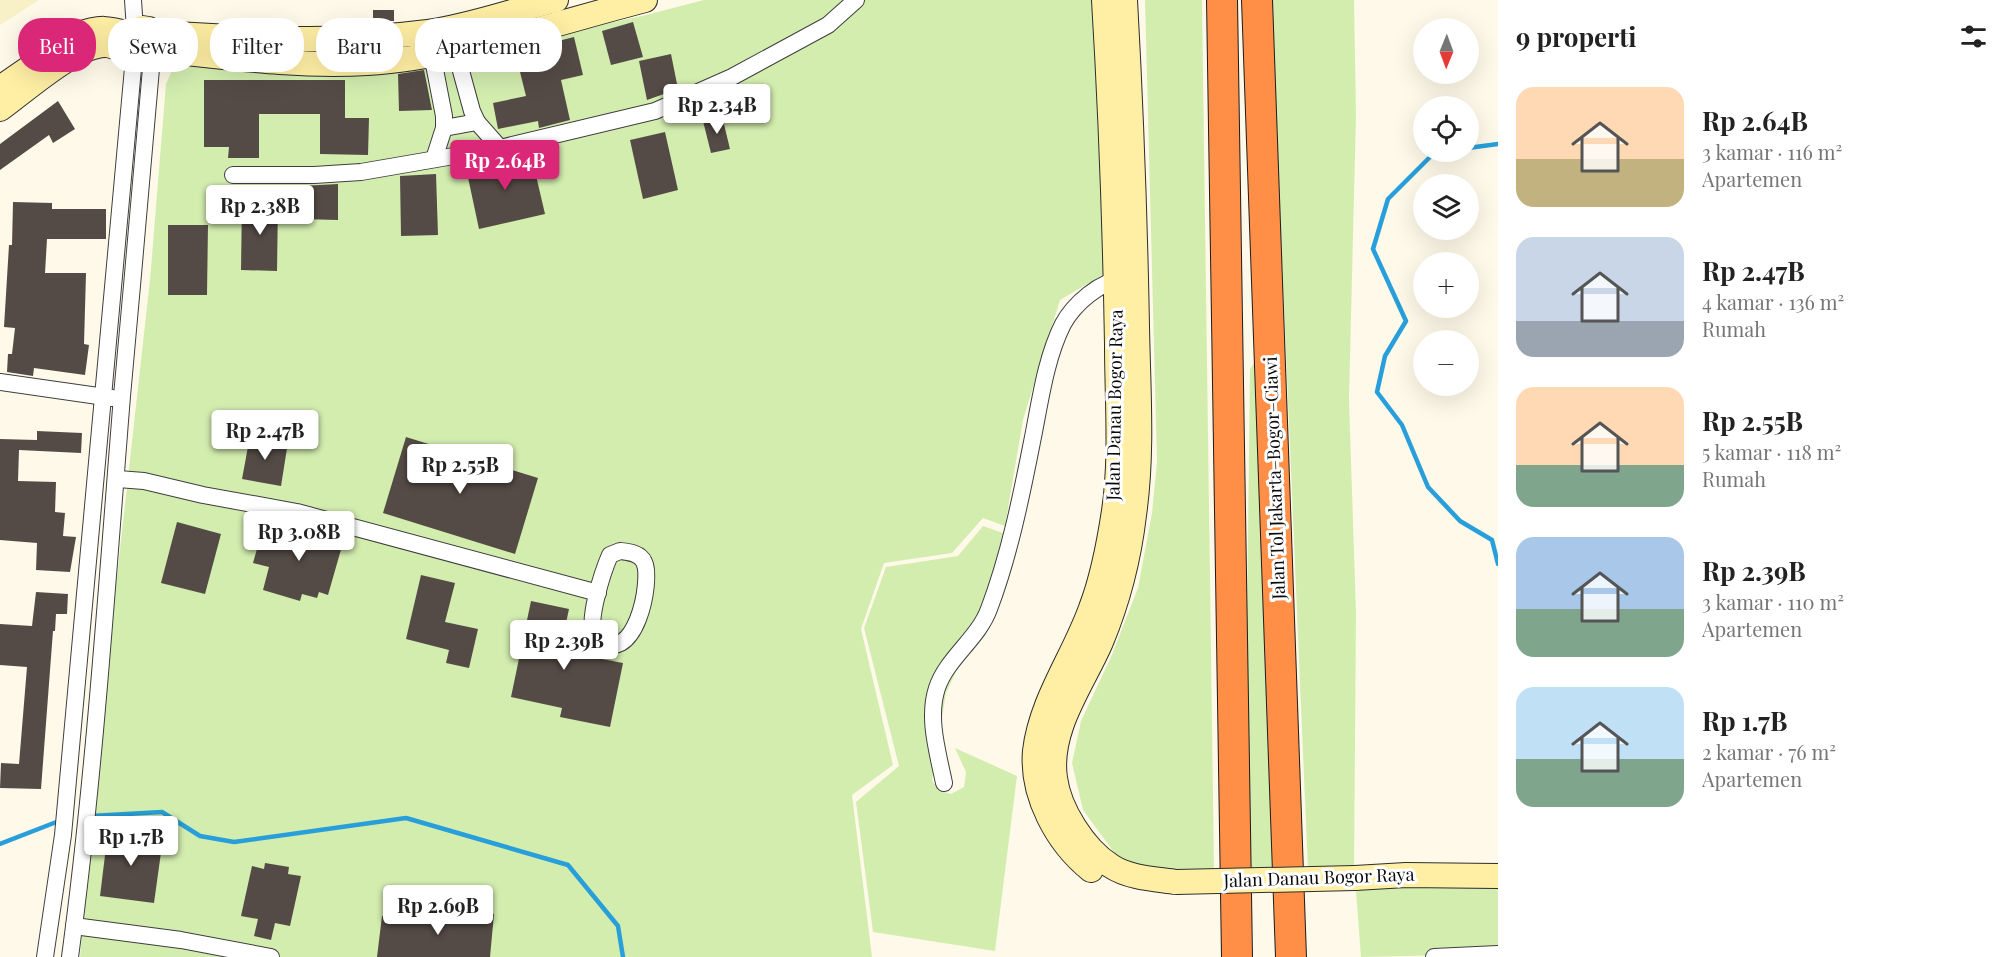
<!DOCTYPE html>
<html lang="id">
<meta charset="utf-8">
<style>
:root{--surface:#fff;--page:#f2f2f2;--text:#222;--muted:#767676;--accent:#db2777}
body{margin:0;font-family:"Playfair Display",serif;background:var(--page);color:var(--text);height:100vh;display:flex;flex-direction:column;font-size:22px;white-space:nowrap}
*{box-sizing:border-box;margin:0}
p{font-size:20px;color:var(--muted)}
.icon{flex:none;width:33px;height:33px;fill:none;stroke:currentColor;stroke-width:2;stroke-linecap:round;stroke-linejoin:round}
.map{position:relative;flex:1;overflow:hidden}
.drawer{display:flex;flex-direction:column;background:var(--surface);width:510px}
.drawer>*{flex:none}
.top-card{position:absolute;left:18px;top:18px;width:570px;height:54px;display:flex;gap:12px}
.needle{width:39px;rotate:181deg}
.buttons{position:absolute;left:1413px;top:18px;display:grid;gap:12px}
.buttons a{display:grid;place-items:center;width:66px;height:66px;border-radius:50%;background:var(--surface);box-shadow:0 6px 24px #0002;font-size:30px}
.price{position:absolute;translate:-50% -51px;padding:0 14px;border-radius:6px;background:#fff;color:#222;font-size:20px;line-height:39px;filter:drop-shadow(0 2px 3px #0008)}
.price::after{content:'';position:absolute;left:50%;top:36px;width:18px;height:14px;margin-left:-9px;background:inherit;clip-path:polygon(0 0,100% 0,50% 100%)}
.price.on{background:var(--accent);color:#fff}
ul{padding:0;list-style:none}
li{display:flex;align-items:center;gap:18px;height:150px;padding:0 18px}
li span{display:grid;place-items:center;flex:none;width:168px;height:120px;border-radius:18px;color:#555}
li>.icon{margin-inline-start:auto}
span .icon{width:72px;height:72px;fill:#fffc;stroke-width:1}
li b{font-size:26px}
h2{display:flex;justify-content:space-between;align-items:center;height:72px;padding:0 18px;font-size:26px}
.tag{padding:0 21px;border-radius:24px;background:var(--surface);box-shadow:0 6px 24px #0002;font-size:21px;line-height:54px}
.tag.on{background:var(--accent);color:#fff}
main{display:flex;flex:1;min-height:0}
.map>svg:first-child{display:block}
.farmland{fill:#f8f0c7}
.green{fill:#d3edaf}
.lines{fill:none;stroke-linecap:round;stroke-linejoin:round}
.stream{stroke:#289fda;stroke-width:4.5}
.building{fill:#554b46}
.street-casing{stroke:#3e3e3e;stroke-width:18}
.secondary-casing{stroke:#2d2d2d;stroke-width:26}
.highway-casing{stroke:#1c1c1c;stroke-width:32}
.street{stroke:#fff;stroke-width:16}
.secondary{stroke:#ffefa4;stroke-width:24}
.highway{stroke:#ff8e47;stroke-width:30}
.secondary-bridge-casing{stroke:#2d2d2d;stroke-width:26;stroke-linecap:butt}
.secondary-bridge{stroke:#ffefa4;stroke-width:24}
.labels{text-anchor:middle;stroke-width:6;stroke-linejoin:round;paint-order:stroke}
.street-label{font-size:18px;fill:#0b0b0b;stroke:#fff}
</style>
<main>
<div class="map">
<svg width="1498" height="957" viewBox="0 0 1498 957">
<rect width="100%" height="100%" fill="#fff9e9"/>
<polygon class="farmland" points="0,0 39,0 0,25"/>
<g class="green">
<polygon points="704,0 1122,0 1135,256 1060,300 1023,420 1005,526 983,518 952,553 884,563 861,629 893,765 852,795 872,957 80,957 101,720 150,280 166,84 177,59 262,61 501,46 642,16"/>
<polygon points="1145,0 1202,0 1214,869 1157,874 1119,859 1083,810 1072,763 1081,721 1111,657 1138,588 1152,513 1157,462"/>
<polygon points="1271,0 1354,0 1356,114 1349,399 1356,613 1354,872 1308,871"/>
<polygon points="1254,363 1258,368 1280,873 1244,873 1250,369"/>
<polygon points="983,526 1003,533 984,612 946,693 932,780 938,790 951,794 964,787 966,772 955,748 1017,776 995,951 873,932 856,802 899,766 864,628 886,567 958,556"/>
<polygon points="1498,876 1498,954 1361,957 1355,878"/>
</g>
<g class="lines">
<g class="stream">
<polyline points="1468,148 1498,144"/>
<polyline points="1440,152 1435,152 1388,199 1373,249 1406,321 1385,356 1377,392 1402,425 1428,487 1460,521 1492,540 1498,564"/>
<polyline points="91,816 162,812 200,836 234,842 406,818 568,865 618,926 623,957"/>
<polyline points="0,844 59,821"/>
</g>
</g>
<g class="building">
<rect x="373" y="10" width="21" height="11"/>
<polygon points="633,22 643,57 611,65 602,31"/>
<polygon points="574,37 583,75 561,80 570,120 539,128 538,121 498,129 493,103 526,96 515,52"/>
<polygon points="671,54 678,89 647,100 639,61"/>
<polygon points="424,70 432,110 399,111 398,74"/>
<polygon points="204,80 345,80 345,118 369,118 368,155 320,154 320,114 259,114 259,158 228,158 229,147 204,147"/>
<polygon points="58,101 75,129 53,143 49,135 0,170 0,144"/>
<polygon points="722,116 730,149 711,153 703,121"/>
<polygon points="665,132 678,190 643,199 630,140"/>
<polygon points="531,154 545,214 479,229 466,168"/>
<polygon points="436,174 438,235 401,236 400,176"/>
<polygon points="338,184 338,220 300,219 300,186"/>
<polygon points="242,201 278,202 277,271 241,270"/>
<polygon points="13,202 52,203 52,209 106,209 106,239 47,239 45,273 86,273 84,344 89,345 85,375 34,368 33,376 7,372 8,354 12,354 15,328 4,327 9,245 12,245"/>
<polygon points="168,225 208,225 207,295 168,295"/>
<polygon points="37,431 82,433 81,453 19,450 18,481 56,482 55,512 65,513 63,536 76,537 70,572 36,570 37,543 0,540 0,439 37,440"/>
<polygon points="250,436 288,442 281,486 242,479"/>
<polygon points="406,437 538,478 515,554 383,513"/>
<polygon points="177,522 221,534 205,594 161,583"/>
<polygon points="297,526 344,539 328,595 319,592 317,598 302,594 300,601 263,590 269,567 253,563 262,531 274,534 275,528 294,533"/>
<polygon points="421,575 455,583 445,622 478,629 469,668 446,663 449,650 406,639"/>
<polygon points="36,592 68,594 67,614 56,614 55,631 53,631 41,789 0,788 1,763 19,764 27,667 0,665 0,624 32,626"/>
<polygon points="531,601 569,609 560,651 623,663 610,727 560,717 562,708 511,697"/>
<polygon points="108,831 163,838 154,903 100,896"/>
<polygon points="265,863 289,867 288,874 301,876 290,926 275,923 271,940 254,936 258,919 241,916 252,866 264,869"/>
<polygon points="435,908 494,914 490,957 377,957 382,916 434,923"/>
</g>
<g class="lines">
<defs>
<g id="street">
<polyline points="133,0 135,30"/>
<polyline points="455,49 472,111 477,122 500,148"/>
<polyline points="432,54 444,116 444,128 434,159"/>
<polyline points="444,128 477,122"/>
<polyline points="233,175 314,175 361,172 500,148 655,111 732,77 828,25 856,0"/>
<polyline points="0,382 112,398"/>
<polyline points="118,479 144,481 203,495 297,512 598,593"/>
<path d="M620,551C629,552 640,553 644,562C653,579 635,673 595,637C586,622 603,571 610,555Z"/>
<path d="M944,783C938,753 927,718 937,688C947,658 978,639 989,609C1009,556 1021,498 1032,442C1040,403 1045,360 1063,324C1074,304 1100,281 1123,279"/>
<polyline points="74,926 181,940 271,957"/>
<polyline points="45,957 63,835 134,57"/>
<path d="M70,957C95,771 107,583 122,396C132,283 143,170 152,57"/>
<polyline points="1434,957 1498,954"/>
</g>
<g id="secondary">
<path d="M1125,0C1131,108 1135,217 1137,326C1138,388 1143,452 1134,515C1129,558 1118,601 1101,642C1083,684 1048,729 1055,778C1059,809 1084,849 1111,866C1129,878 1155,879 1176,882"/>
<path d="M155,33C246,38 337,44 428,32C471,26 514,10 556,0"/>
<path d="M158,50C227,57 297,67 367,63C455,58 559,22 645,0"/>
<path d="M0,88L77,35C100,26 108,28 131,34L142,28L149,29L159,41L156,54L148,59L134,57L128,48L131,34"/>
<path d="M0,109C24,92 78,43 107,45C114,46 123,50 130,52"/>
<path d="M1091,870C1057,843 1031,795 1035,751C1041,700 1074,656 1091,608C1103,577 1109,544 1114,511C1122,457 1117,399 1117,344C1115,229 1111,115 1104,0"/>
<polyline points="1355,878 1406,875 1498,876"/>
</g>
<g id="highway">
<polyline points="1222,0 1237,957"/>
<polyline points="1257,0 1291,957"/>
</g>
</defs>
<use href="#street" class="street-casing"/>
<use href="#secondary" class="secondary-casing"/>
<use href="#highway" class="highway-casing"/>
<use href="#street" class="street"/>
<use href="#secondary" class="secondary"/>
<use href="#highway" class="highway"/>
<defs>
<polyline id="secondary-bridge" points="1176,882 1355,878"/>
</defs>
<use href="#secondary-bridge" class="secondary-bridge-casing"/>
<use href="#secondary-bridge" class="secondary-bridge"/>
</g>
<g class="labels">
<g class="street-label">
<text transform="translate(1115 405) rotate(-89)" y="6">Jalan Danau Bogor Raya</text>
<text transform="translate(1275 478) rotate(-92)" y="6">Jalan Tol Jakarta–Bogor–Ciawi</text>
<text transform="translate(1319 878) rotate(-2)" y="6">Jalan Danau Bogor Raya</text>
</g>
</g>
</svg>
<div class="buttons">
<a><svg class="needle" viewBox="-14 -14 28 28"><path d="M0-13l5 13h-10z" fill="#e53935"/><path d="M0 13l5-13h-10z" fill="#767676"/></svg></a>
<a><svg class="icon" aria-label="locate" viewBox="0 0 24 24"><circle cx="12" cy="12" r="6"/><path d="M12 2v4M12 18v4M2 12h4M18 12h4"/></svg></a>
<a><svg class="icon" aria-label="layers" viewBox="0 0 24 24"><path d="M12 4l9 5-9 5-9-5zM3 14l9 5 9-5"/></svg></a>
<a>+</a>
<a>−</a>
</div>
<b class="price" style="left:717px;top:135px">Rp 2.34B</b>
<b class="price on" style="left:505px;top:191px">Rp 2.64B</b>
<b class="price" style="left:260px;top:236px">Rp 2.38B</b>
<b class="price" style="left:265px;top:461px">Rp 2.47B</b>
<b class="price" style="left:460px;top:495px">Rp 2.55B</b>
<b class="price" style="left:299px;top:562px">Rp 3.08B</b>
<b class="price" style="left:564px;top:671px">Rp 2.39B</b>
<b class="price" style="left:131px;top:867px">Rp 1.7B</b>
<b class="price" style="left:438px;top:936px">Rp 2.69B</b>
<div class="top-card">
<a class="tag on">Beli</a>
<a class="tag">Sewa</a>
<a class="tag">Filter</a>
<a class="tag">Baru</a>
<a class="tag">Apartemen</a>
</div>
</div>
<section class="drawer">
<h2>9 properti<svg class="icon" aria-label="filters" viewBox="0 0 24 24"><path d="M4 7h16M4 17h16"/><circle cx="9" cy="7" r="2"/><circle cx="15" cy="17" r="2"/></svg></h2>
<ul>
<li><span style="background:linear-gradient(#ffd9b3 60%,#c2b280 0)"><svg class="icon" aria-label="home" viewBox="0 0 24 24"><path d="M3 11l9-7 9 7M6 9v11h12V9"/></svg></span><div><b>Rp 2.64B</b><p>3 kamar · 116 m²</p><p>Apartemen</p></div></li>
<li><span style="background:linear-gradient(#c9d6e8 70%,#9aa5b1 0)"><svg class="icon" aria-label="home" viewBox="0 0 24 24"><path d="M3 11l9-7 9 7M6 9v11h12V9"/></svg></span><div><b>Rp 2.47B</b><p>4 kamar · 136 m²</p><p>Rumah</p></div></li>
<li><span style="background:linear-gradient(#ffd9b3 65%,#7fa58c 0)"><svg class="icon" aria-label="home" viewBox="0 0 24 24"><path d="M3 11l9-7 9 7M6 9v11h12V9"/></svg></span><div><b>Rp 2.55B</b><p>5 kamar · 118 m²</p><p>Rumah</p></div></li>
<li><span style="background:linear-gradient(#a9c7e8 60%,#7fa58c 0)"><svg class="icon" aria-label="home" viewBox="0 0 24 24"><path d="M3 11l9-7 9 7M6 9v11h12V9"/></svg></span><div><b>Rp 2.39B</b><p>3 kamar · 110 m²</p><p>Apartemen</p></div></li>
<li><span style="background:linear-gradient(#bfe0f5 60%,#7fa58c 0)"><svg class="icon" aria-label="home" viewBox="0 0 24 24"><path d="M3 11l9-7 9 7M6 9v11h12V9"/></svg></span><div><b>Rp 1.7B</b><p>2 kamar · 76 m²</p><p>Apartemen</p></div></li>
</ul>
</section>
</main>
